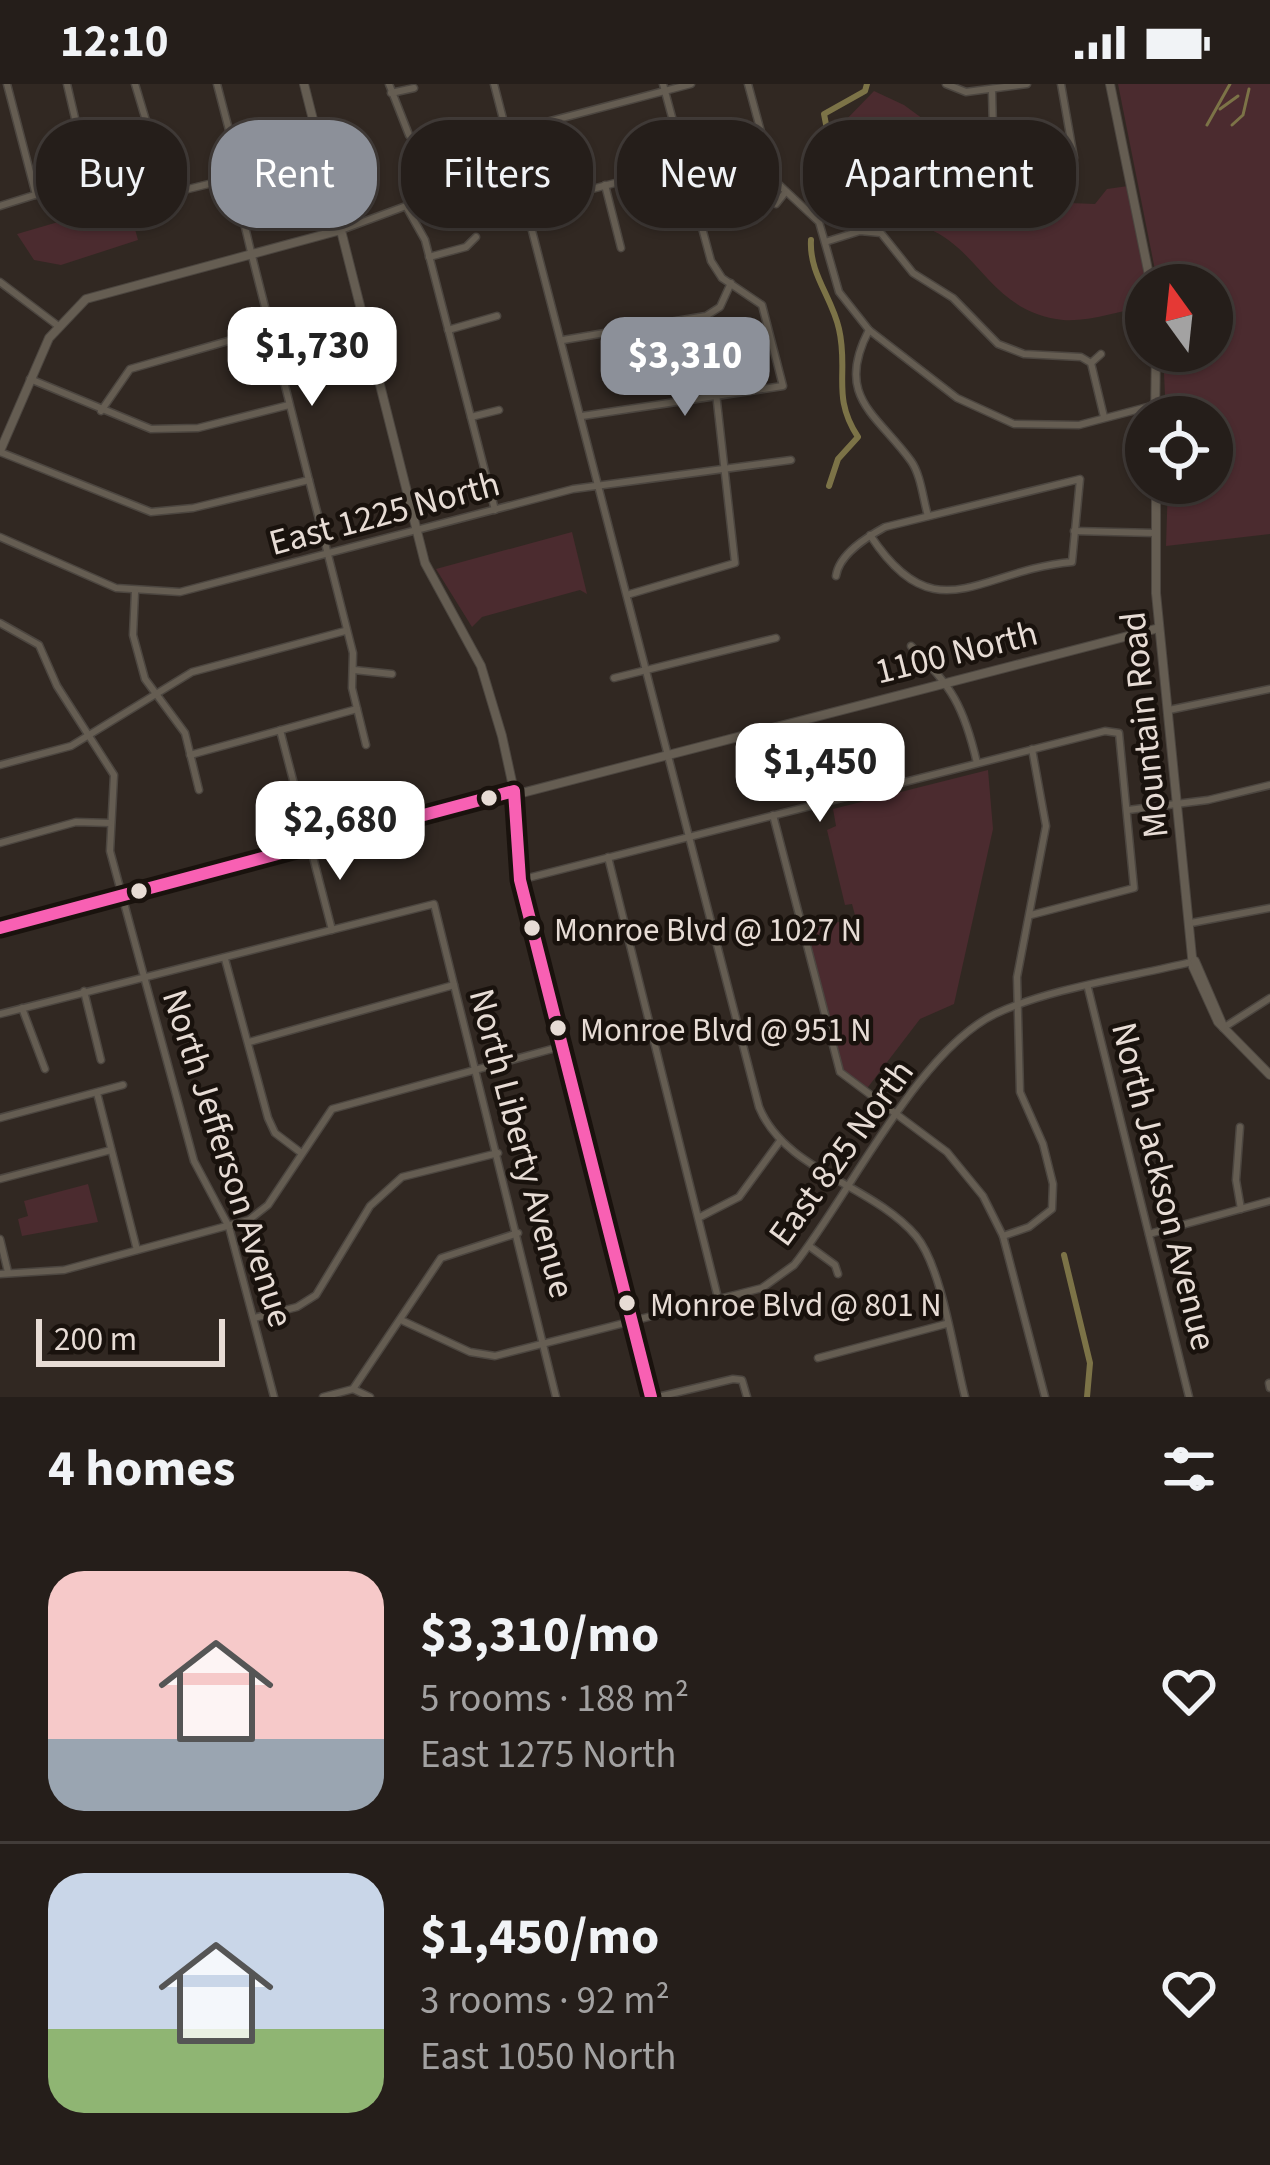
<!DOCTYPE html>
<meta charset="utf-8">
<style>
:root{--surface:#251e1a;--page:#2d2723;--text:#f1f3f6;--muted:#a3a2a2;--line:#423c39;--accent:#8c9099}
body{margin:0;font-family:"Source Sans 3",sans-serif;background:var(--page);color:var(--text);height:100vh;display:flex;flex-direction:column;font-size:45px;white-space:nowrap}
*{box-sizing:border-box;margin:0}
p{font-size:39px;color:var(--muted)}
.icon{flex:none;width:66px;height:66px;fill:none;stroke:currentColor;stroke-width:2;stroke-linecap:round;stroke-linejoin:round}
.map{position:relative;height:1313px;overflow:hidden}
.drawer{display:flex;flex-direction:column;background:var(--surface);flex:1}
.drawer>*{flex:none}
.top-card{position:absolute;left:36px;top:36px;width:1200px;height:108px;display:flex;gap:24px}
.needle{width:78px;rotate:345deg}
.buttons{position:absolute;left:1125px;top:180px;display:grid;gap:24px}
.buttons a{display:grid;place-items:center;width:108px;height:108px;border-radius:50%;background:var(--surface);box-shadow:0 3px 9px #0004,0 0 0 3px var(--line);font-size:60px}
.scale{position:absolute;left:36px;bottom:30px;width:189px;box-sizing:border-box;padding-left:12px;border:6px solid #e7dcd5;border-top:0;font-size:33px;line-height:42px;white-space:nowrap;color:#e7dcd5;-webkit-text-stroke:9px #19120d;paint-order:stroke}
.price{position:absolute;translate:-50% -102px;padding:0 27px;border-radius:24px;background:#fff;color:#222;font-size:39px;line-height:78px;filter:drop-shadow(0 3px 6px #0008)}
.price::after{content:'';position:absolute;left:50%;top:72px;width:36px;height:27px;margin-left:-18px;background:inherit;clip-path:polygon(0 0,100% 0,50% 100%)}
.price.current{background:var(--accent);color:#fff}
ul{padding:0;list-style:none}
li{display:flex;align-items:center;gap:36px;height:300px;padding:0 48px}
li+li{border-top:3px solid var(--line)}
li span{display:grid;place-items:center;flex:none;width:336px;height:240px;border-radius:36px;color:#555}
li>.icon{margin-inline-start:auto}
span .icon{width:144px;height:144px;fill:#fffc;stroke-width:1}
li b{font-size:51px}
h2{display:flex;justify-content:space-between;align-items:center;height:144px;padding:0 48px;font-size:51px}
.pill{padding:0 42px;border-radius:48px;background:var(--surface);box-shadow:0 3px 9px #0004,0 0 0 3px var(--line);font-size:42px;line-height:108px}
.pill.current{background:var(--accent);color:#fff}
.status{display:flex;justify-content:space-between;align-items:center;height:84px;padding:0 60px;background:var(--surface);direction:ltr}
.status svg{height:33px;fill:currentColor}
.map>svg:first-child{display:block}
.green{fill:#4b2b2f}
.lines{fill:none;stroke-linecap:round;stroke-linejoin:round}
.stream{stroke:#7c7347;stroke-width:3}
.canal{stroke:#7c7347;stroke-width:6}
.minor-casing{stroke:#4c4640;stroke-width:9}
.tertiary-casing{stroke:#4c4640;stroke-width:10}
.minor{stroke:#655d52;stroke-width:6}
.tertiary{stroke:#655d52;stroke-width:8}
.bus-1-casing{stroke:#19120d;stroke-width:21}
.bus-1{stroke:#f860b3;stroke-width:12}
.bus-dot{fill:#e7dcd5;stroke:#19120d;stroke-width:4.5}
.labels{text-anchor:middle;stroke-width:9;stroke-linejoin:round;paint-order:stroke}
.bus-label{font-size:33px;fill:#e7dcd5;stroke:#19120d;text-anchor:start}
.street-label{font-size:36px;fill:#e7dcd5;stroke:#19120d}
</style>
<div class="status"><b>12:10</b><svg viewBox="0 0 49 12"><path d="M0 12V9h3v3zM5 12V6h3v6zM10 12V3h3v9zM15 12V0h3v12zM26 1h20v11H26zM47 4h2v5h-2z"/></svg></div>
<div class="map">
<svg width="1270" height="1313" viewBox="0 0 1270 1313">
<rect width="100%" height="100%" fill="#312822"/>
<g class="green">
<polygon points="1118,0 1270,0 1270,450 1166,462 1168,399 1212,399 1212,333 1166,333 1163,267 1212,267 1212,201 1158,201"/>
<path d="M874,7L904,21L986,81L1070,119L1095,120L1107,105L1128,102L1148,201L1146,222C1121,227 1088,238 1063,236C991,228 981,166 927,144C898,131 880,132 857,103C843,84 842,63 841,41Z"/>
<polygon points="116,77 138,156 61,181 34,176 17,150 89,129 84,111 98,104 102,93 94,83"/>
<polygon points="572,448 587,510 580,506 482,533 472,543 436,485"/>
<polygon points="988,686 993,745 954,920 920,935 865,1007 842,987 805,844 856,835 852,820 845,821 827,746 836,742 833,725"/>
<polygon points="88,1100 98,1138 22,1152 18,1135 28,1132 24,1117"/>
</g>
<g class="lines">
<g class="stream">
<polyline points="1220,25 1238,12"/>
<polyline points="1207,41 1230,0"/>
<polyline points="1232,41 1243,31 1249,5"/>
</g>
<g class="canal">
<polyline points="829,135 842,123 824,30 865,7 867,0"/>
<path d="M811,156C809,190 832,213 839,245C849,288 831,312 858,353L838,375L829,402"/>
<polyline points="1064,1171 1090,1279 1087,1313"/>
</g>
<defs>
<g id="minor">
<polyline points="7,0 36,111"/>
<polyline points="135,0 168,110 241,92"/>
<polyline points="217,0 241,92 241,126 251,168 353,569 352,604 366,661"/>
<polyline points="389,0 409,51 444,87"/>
<path d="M494,0L759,1023C785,1087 873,1101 916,1152C942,1183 954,1271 965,1313"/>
<polyline points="748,0 774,96 819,138 839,208 869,246 957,314 1014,340 1079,341 1155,321"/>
<polyline points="946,0 966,8 1027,0"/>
<polyline points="1061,0 1074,74"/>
<polyline points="992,8 993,45"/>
<polyline points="391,9 414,4"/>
<polyline points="605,101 621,164"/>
<polyline points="776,120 784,110"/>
<polyline points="0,122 89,94 67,0"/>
<polyline points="406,122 425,156 495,426"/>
<polyline points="527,122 684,81"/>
<polyline points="341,146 406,122 464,69 490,53 691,0"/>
<polyline points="825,158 860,147 881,149 913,189 953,214 998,260 1024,270 1081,273 1091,279 1104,333"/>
<polyline points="429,173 466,163 476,153"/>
<polyline points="0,198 57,241"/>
<polyline points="448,246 497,232"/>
<path d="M869,246C834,313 877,330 911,377C921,391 923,415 928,432"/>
<polyline points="563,256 706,232 720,223 731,199"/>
<polyline points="1091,279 1101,270"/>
<polyline points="30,295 151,345 198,344 289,321"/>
<polyline points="101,327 130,285 270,245"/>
<polyline points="582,332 783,302 762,221 722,194 711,177 663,0"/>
<polyline points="471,333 499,326"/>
<polyline points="0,368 151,428 193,424 309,396"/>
<polyline points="1074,447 1155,449"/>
<polyline points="0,453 116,504 180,508 573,405 791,376"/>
<path d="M836,492C839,470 867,453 885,443L1080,395L1072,478C978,486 936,551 870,451"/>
<polyline points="135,508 133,551 145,595 185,649 199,706"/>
<polyline points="630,510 735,479 716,309"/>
<polyline points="0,539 39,561 57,602 114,691 110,767 194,1077 229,1143 274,1313"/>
<path d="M911,562C952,602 964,623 977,679"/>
<polyline points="354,586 392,590"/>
<polyline points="614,594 776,554"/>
<polyline points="1169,626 1270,605"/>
<polyline points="280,646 332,846"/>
<polyline points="190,671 357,625"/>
<polyline points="0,681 71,662 192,588 345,547"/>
<polyline points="1128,726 1208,716 1270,701"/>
<polyline points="773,731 840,988 947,1068 983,1112 1003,1152 1045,1313"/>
<polyline points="0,759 76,738 110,739"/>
<polyline points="608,773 718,1214"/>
<polyline points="520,796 1105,647 1119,649 1134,804 1031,831"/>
<polyline points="1191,839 1270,824"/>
<polyline points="225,875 268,1034 275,1049 300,1068"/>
<polyline points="1088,904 1189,1313"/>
<polyline points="84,907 101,976"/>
<polyline points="22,924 45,985"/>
<polyline points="0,930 434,820 556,1313"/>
<polyline points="1223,944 1270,914"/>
<polyline points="249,958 454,901"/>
<polyline points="97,1009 137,1166"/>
<polyline points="0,1034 123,1001"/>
<polyline points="1240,1043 1236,1096 1241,1125"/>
<polyline points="0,1095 111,1066"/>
<polyline points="700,1133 739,1113 780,1057"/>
<polyline points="1149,1150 1270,1117"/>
<polyline points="1003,1152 1029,1143 1052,1125 1053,1100 1043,1060 1020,1008 1017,893 1046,742 1032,665"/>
<polyline points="0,1155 8,1188"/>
<polyline points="809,1162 835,1181 838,1190"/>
<polyline points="0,1190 64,1186 249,1136 268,1121 332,1025 563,962"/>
<polyline points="254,1234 297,1223 316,1211 370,1122 402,1093 498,1069"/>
<path d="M401,1236L470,1268L495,1272L762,1204L794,1181C849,1112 917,968 995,930C1050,904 1131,893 1191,878"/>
<polyline points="818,1274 946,1240"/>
<polyline points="1269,1299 1270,1304"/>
<polyline points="353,1305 370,1313"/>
<polyline points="323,1313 353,1305 441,1174 518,1149"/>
<polyline points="658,1313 733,1295 742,1296 747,1313"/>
</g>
<g id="tertiary">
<polyline points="304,0 425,479 481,582 502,652 514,707 520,796 651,1313"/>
<polyline points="1110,0 1151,201"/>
<polyline points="1155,333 1156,267"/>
<polyline points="0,367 49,254 86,215 341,146"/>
<polyline points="1156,399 1156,509 1193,883 1218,938 1270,991"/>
<polyline points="0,844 1159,544"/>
<polyline points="1195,877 1223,942"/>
</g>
</defs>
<use href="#minor" class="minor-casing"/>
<use href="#tertiary" class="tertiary-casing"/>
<use href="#minor" class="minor"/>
<use href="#tertiary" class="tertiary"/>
<defs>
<polyline id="bus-1" points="0,844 514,707 520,796 651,1313"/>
</defs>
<use href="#bus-1" class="bus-1-casing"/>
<use href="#bus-1" class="bus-1"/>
</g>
<g class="bus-dot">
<circle cx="489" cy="714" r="10"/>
<circle cx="139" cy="807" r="10"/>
<circle cx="532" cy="844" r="10"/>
<circle cx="558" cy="944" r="10"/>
<circle cx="627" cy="1219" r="10"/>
</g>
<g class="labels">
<g class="bus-label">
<text x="554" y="857">Monroe Blvd @ 1027 N</text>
<text x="580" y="957">Monroe Blvd @ 951 N</text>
<text x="650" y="1232">Monroe Blvd @ 801 N</text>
</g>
<g class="street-label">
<text transform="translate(384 428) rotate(-15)" y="13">East 1225 North</text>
<text transform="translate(956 567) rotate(-14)" y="13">1100 North</text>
<text transform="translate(1143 641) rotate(-96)" y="13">Mountain Road</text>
<text transform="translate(523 1059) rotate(75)" y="13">North Liberty Avenue</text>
<text transform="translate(840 1068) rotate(-54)" y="13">East 825 North</text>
<text transform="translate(229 1074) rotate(72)" y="13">North Jefferson Avenue</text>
<text transform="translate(1165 1102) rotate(76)" y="13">North Jackson Avenue</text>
</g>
</g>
</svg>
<div class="buttons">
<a><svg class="needle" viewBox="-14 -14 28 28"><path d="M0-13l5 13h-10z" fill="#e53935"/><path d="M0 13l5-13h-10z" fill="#a3a2a2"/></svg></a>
<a><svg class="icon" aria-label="locate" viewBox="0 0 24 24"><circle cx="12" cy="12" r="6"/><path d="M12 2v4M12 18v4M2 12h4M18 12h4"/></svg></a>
</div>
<div class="scale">200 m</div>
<b class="price" style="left:312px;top:325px">$1,730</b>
<b class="price current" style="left:685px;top:335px">$3,310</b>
<b class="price" style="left:820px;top:741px">$1,450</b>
<b class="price" style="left:340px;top:799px">$2,680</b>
<div class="top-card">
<a class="pill">Buy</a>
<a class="pill current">Rent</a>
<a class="pill">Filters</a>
<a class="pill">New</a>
<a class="pill">Apartment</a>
</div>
</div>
<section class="drawer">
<h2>4 homes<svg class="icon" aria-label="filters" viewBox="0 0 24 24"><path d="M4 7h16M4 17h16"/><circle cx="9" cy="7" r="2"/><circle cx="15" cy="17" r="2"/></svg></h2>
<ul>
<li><span style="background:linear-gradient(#f6c9c9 70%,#9aa5b1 0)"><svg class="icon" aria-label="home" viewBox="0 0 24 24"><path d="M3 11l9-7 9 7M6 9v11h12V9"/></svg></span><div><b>$3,310/mo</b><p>5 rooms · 188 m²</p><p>East 1275 North</p></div><svg class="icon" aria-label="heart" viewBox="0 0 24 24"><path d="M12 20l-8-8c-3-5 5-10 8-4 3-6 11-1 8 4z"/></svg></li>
<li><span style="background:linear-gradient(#c9d6e8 65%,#8fb573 0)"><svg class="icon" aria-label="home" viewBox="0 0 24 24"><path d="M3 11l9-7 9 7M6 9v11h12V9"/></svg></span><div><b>$1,450/mo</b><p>3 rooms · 92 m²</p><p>East 1050 North</p></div><svg class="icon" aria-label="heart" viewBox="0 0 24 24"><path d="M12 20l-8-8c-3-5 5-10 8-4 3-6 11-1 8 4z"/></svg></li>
</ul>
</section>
